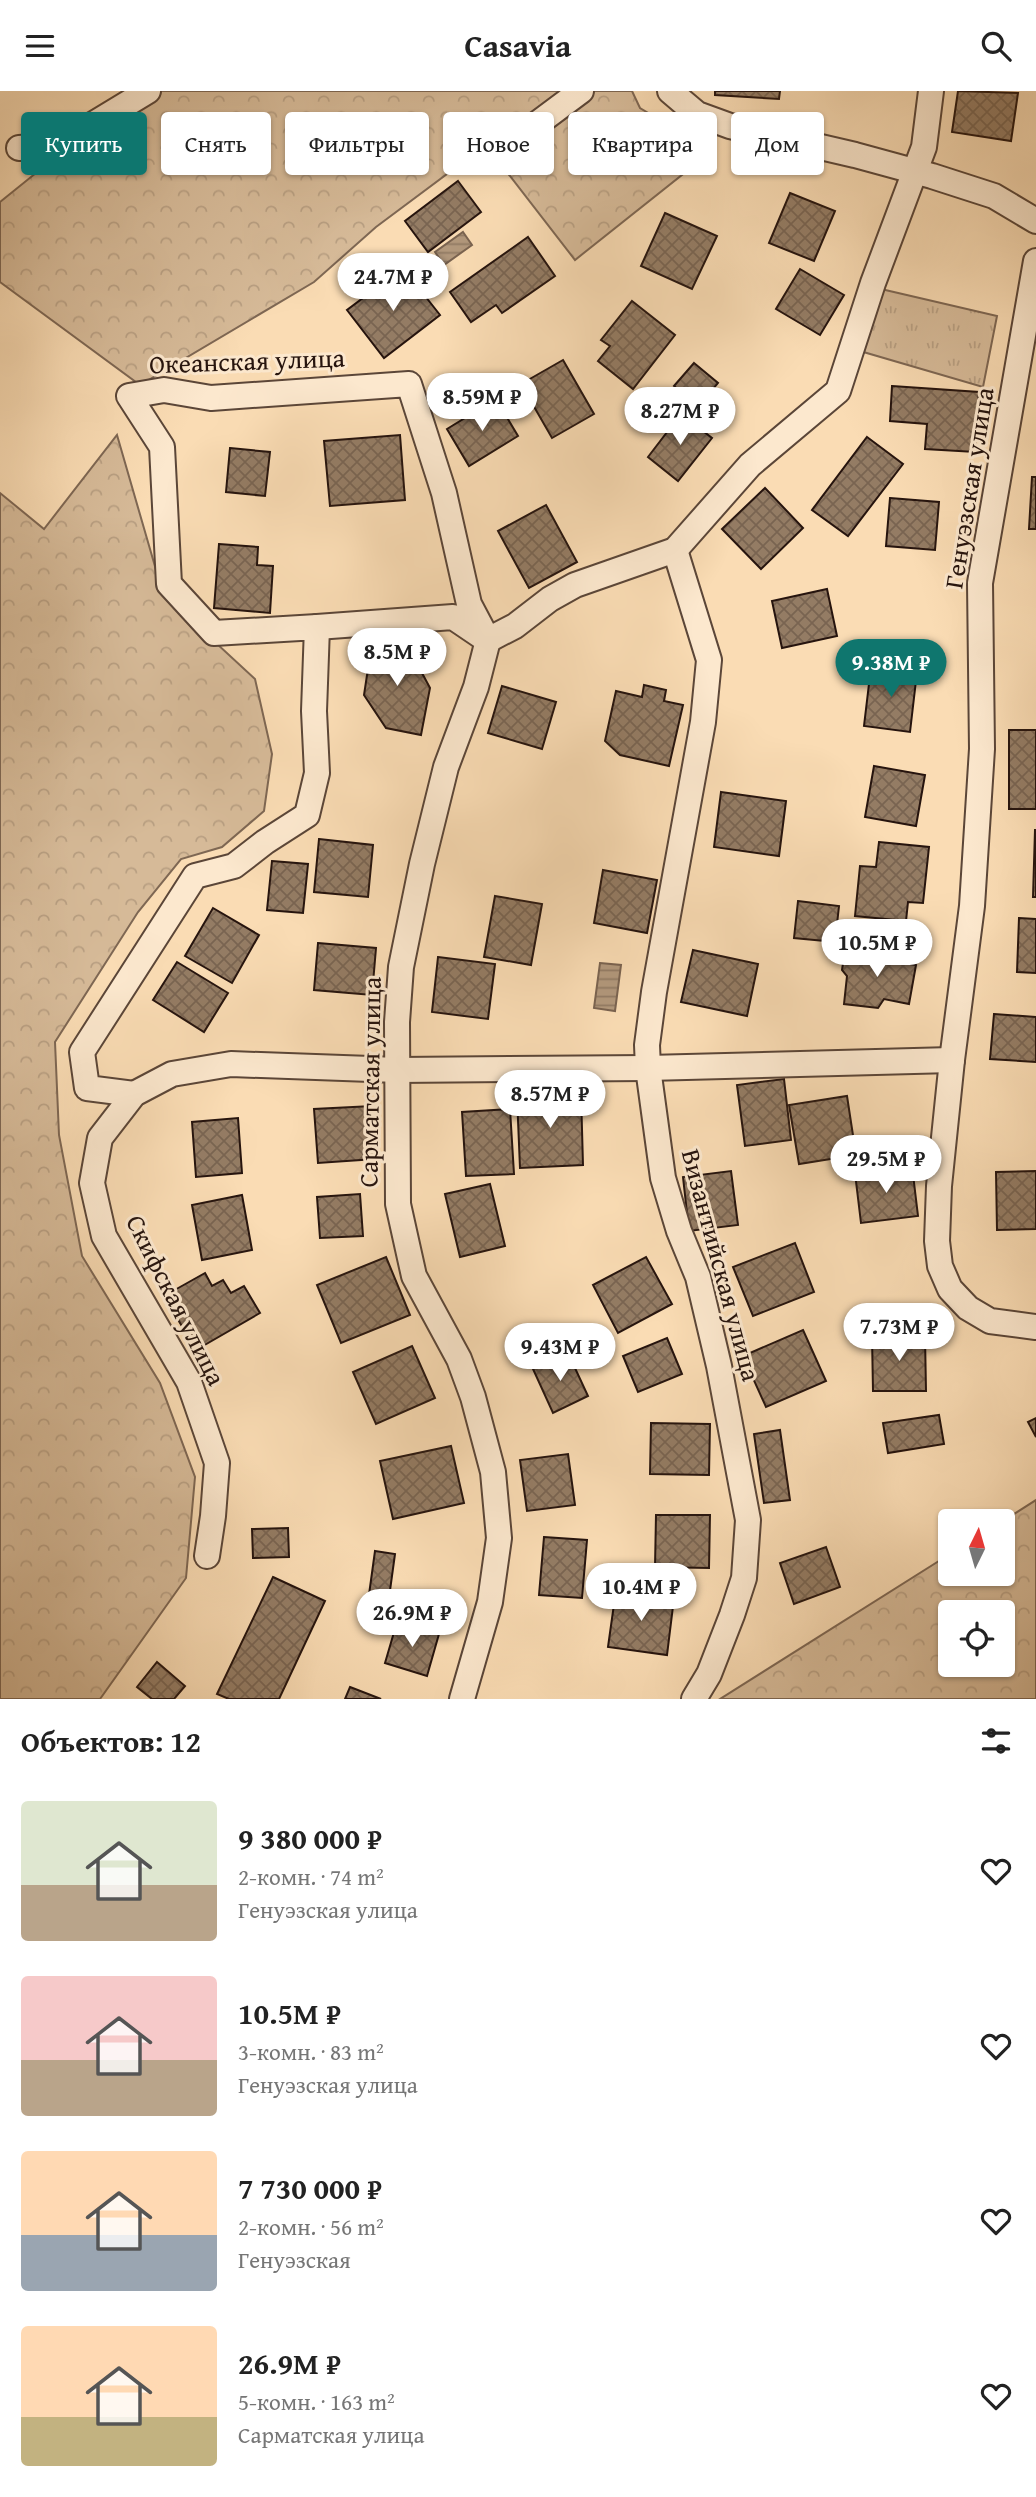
<!DOCTYPE html>
<html lang="ru">
<meta charset="utf-8">
<style>
:root{--surface:#fff;--page:#f6f6f6;--text:#222;--muted:#767676;--accent:#0f766e}
body{margin:0;font-family:"Gentium Book Plus",serif;background:var(--page);color:var(--text);height:100vh;display:flex;flex-direction:column;font-size:26px;white-space:nowrap}
*{box-sizing:border-box;margin:0}
p{font-size:23px;color:var(--muted)}
.icon{flex:none;width:38px;height:38px;fill:none;stroke:currentColor;stroke-width:2;stroke-linecap:round;stroke-linejoin:round}
.map{position:relative;height:1608px;overflow:hidden}
.panel{display:flex;flex-direction:column;background:var(--surface);flex:1}
.panel>*{flex:none}
.guide{position:absolute;left:21px;top:21px;width:994px;height:63px;display:flex;gap:14px}
.needle{width:46px;rotate:5deg}
.buttons{position:absolute;left:938px;top:1418px;display:grid;gap:14px}
.buttons a{display:grid;place-items:center;width:77px;height:77px;border-radius:7px;background:var(--surface);box-shadow:0 2px 5px #0004;font-size:35px}
.price{position:absolute;translate:-50% -60px;padding:0 16px;border-radius:24px;background:#fff;color:#222;font-size:23px;line-height:46px;filter:drop-shadow(0 2px 4px #0008)}
.price::after{content:'';position:absolute;left:50%;top:42px;width:21px;height:16px;margin-left:-10px;background:inherit;clip-path:polygon(0 0,100% 0,50% 100%)}
.price.on{background:var(--accent);color:#fff}
ul{padding:0;list-style:none}
li{display:flex;align-items:center;gap:21px;height:175px;padding:0 21px}
li span{display:grid;place-items:center;flex:none;width:196px;height:140px;border-radius:7px;color:#555}
li>.icon{margin-inline-start:auto}
span .icon{width:84px;height:84px;fill:#fffc;stroke-width:1}
li b{font-size:30px}
h2{display:flex;justify-content:space-between;align-items:center;height:84px;padding:0 21px;font-size:30px}
.chip{padding:0 24px;border-radius:7px;background:var(--surface);box-shadow:0 2px 5px #0004;font-size:24px;line-height:63px}
.chip.on{background:var(--accent);color:#fff}
header{display:flex;justify-content:space-between;align-items:center;height:91px;padding:0 21px;background:var(--surface);font-size:32px;font-weight:600}
.map>svg:first-child{display:block}
.forest{fill:url(#forest-crowns);stroke:#7e6753;stroke-width:2;fill-rule:evenodd}
.park{fill:url(#park-tufts);stroke:#7e6753;stroke-width:2}
.water{fill:url(#water-rules);stroke:#7a6350;stroke-width:2}
.building{fill:url(#building-cross-hatch);stroke:#26140e;stroke-width:2}
.lines{fill:none;stroke-linecap:round;stroke-linejoin:round}
.minor-casing{stroke:#5b4638;stroke-width:28}
.minor{stroke:#fce8ce;stroke-width:24}
.labels{text-anchor:middle;stroke-width:6;stroke-linejoin:round;paint-order:stroke}
.street-label{font-size:26px;fill:#26140e;stroke:#fce8ce}
</style>
<header><svg class="icon" aria-label="menu" viewBox="0 0 24 24"><path d="M4 6h16M4 12h16M4 18h16"/></svg>Casavia<svg class="icon" aria-label="search" viewBox="0 0 24 24"><circle cx="10" cy="10" r="6"/><path d="M15 15l6 6"/></svg></header>
<div class="map">
<svg width="1036" height="1608" viewBox="0 0 1036 1608">
<defs>
<pattern id="forest-crowns" width="20" height="18" patternUnits="userSpaceOnUse" patternTransform="scale(1.75)"><rect width="20" height="18" fill="#d6ba98"/><path d="M2 6a3 3 0 1 1 6 0M12 15a3 3 0 1 1 6 0" fill="none" stroke="#b89f82"/></pattern>
<pattern id="park-tufts" width="24" height="20" patternUnits="userSpaceOnUse" patternTransform="scale(1.75)"><rect width="24" height="20" fill="#d6ba98"/><path d="M3 7l-1-3M5 7V3M7 7l1-3M15 17l-1-3M17 17v-4M19 17l1-3" fill="none" stroke="#b89f82"/></pattern>
<pattern id="water-rules" width="6" height="5" patternUnits="userSpaceOnUse" patternTransform="scale(1.75)"><rect width="6" height="5" fill="#b2987c"/><path d="M0 2.5h6" fill="none" stroke="#917b64"/></pattern>
<pattern id="building-cross-hatch" width="8" height="8" patternUnits="userSpaceOnUse" patternTransform="scale(1.75)"><rect width="8" height="8" fill="#947c64"/><path d="M0 0l8 8M0 8l8-8" fill="none" stroke="#796451"/></pattern>
</defs>
<rect width="100%" height="100%" fill="#fadcb4"/>
<filter id="stains"><feTurbulence type="fractalNoise" baseFrequency=".00286" numOctaves="4"/><feColorMatrix values="0 0 0 0 .2 0 0 0 0 .09 0 0 0 0 .02 0 0 0 .5 -.17"/></filter>
<radialGradient id="worn" r=".72"><stop offset=".6" stop-color="#630" stop-opacity="0"/><stop offset="1" stop-color="#630" stop-opacity=".3"/></radialGradient>
<g class="forest">
<polygon points="150,0 632,0 640,17 712,60 575,169 486,54 376,136 314,191 140,294 0,191 0,111 62,61"/>
<polygon points="117,344 163,503 255,588 272,663 264,720 222,756 181,768 138,821 55,951 59,1044 82,1165 160,1292 195,1386 186,1487 100,1608 0,1608 0,402 44,438"/>
<path d="M1036,1409V1608H720L950,1463V1482H1003V1430ZM950,1521H1003V1573H950Z"/>
</g>
<polygon class="park" points="881,198 997,225 983,296 860,260"/>
<g class="water">
<polygon points="463,141 472,154 444,174 435,161"/>
<polygon points="600,872 621,874 615,920 594,917"/>
</g>
<g class="building">
<polygon points="715,0 780,0 779,8 715,4"/>
<polygon points="958,0 1018,2 1011,50 952,41"/>
<polygon points="458,90 481,121 428,161 405,130"/>
<polygon points="790,102 835,120 814,170 769,152"/>
<polygon points="665,122 717,145 692,198 641,175"/>
<polygon points="528,146 555,185 502,222 496,214 471,231 450,201"/>
<polygon points="403,177 440,224 384,267 347,219"/>
<polygon points="800,178 844,204 820,244 776,218"/>
<polygon points="632,210 675,244 633,298 598,270 610,255 601,249"/>
<polygon points="563,269 594,323 552,347 521,293"/>
<polygon points="694,272 718,292 698,316 674,295"/>
<polygon points="892,295 979,301 975,361 925,358 927,333 890,330"/>
<polygon points="496,308 518,345 469,375 447,338"/>
<polygon points="681,323 712,347 678,390 648,366"/>
<polygon points="400,344 405,409 330,415 324,350"/>
<polygon points="867,346 903,373 848,445 812,419"/>
<polygon points="230,357 270,361 265,405 226,401"/>
<polygon points="1032,386 1036,386 1036,438 1029,438"/>
<polygon points="765,397 803,437 761,478 722,438"/>
<polygon points="890,407 939,411 935,459 886,455"/>
<polygon points="546,414 577,471 529,497 498,440"/>
<polygon points="219,453 258,456 257,474 273,475 270,522 214,517"/>
<polygon points="827,498 837,545 782,557 772,510"/>
<polygon points="372,551 407,554 430,597 421,644 386,637 364,604"/>
<polygon points="871,576 917,581 910,641 864,635"/>
<polygon points="644,594 666,599 664,610 683,614 669,675 620,664 605,650 616,600 642,606"/>
<polygon points="502,595 556,611 542,658 488,642"/>
<rect x="1009" y="639" width="27" height="79"/>
<polygon points="874,675 925,684 916,735 865,726"/>
<polygon points="721,701 786,710 779,765 714,756"/>
<polygon points="1035,739 1036,739 1036,806 1033,806"/>
<polygon points="319,748 373,754 368,806 314,801"/>
<polygon points="879,751 929,756 923,812 908,811 906,830 855,825 860,775 876,776"/>
<polygon points="272,770 308,773 303,822 267,819"/>
<polygon points="603,779 657,789 647,842 594,832"/>
<polygon points="495,805 542,813 531,874 484,866"/>
<polygon points="798,810 839,815 835,851 794,847"/>
<polygon points="213,817 259,844 232,892 185,865"/>
<polygon points="1019,827 1036,828 1036,882 1017,881"/>
<polygon points="318,852 376,857 372,904 314,899"/>
<polygon points="693,859 758,873 747,925 681,911"/>
<polygon points="854,861 881,865 882,861 898,863 897,871 916,874 909,913 884,908 878,917 844,913 847,885 842,879 844,866"/>
<polygon points="438,866 495,873 488,928 432,921"/>
<polygon points="177,871 228,902 204,941 153,909"/>
<polygon points="994,923 1036,926 1036,971 990,968"/>
<polygon points="784,988 791,1049 745,1055 737,994"/>
<polygon points="581,1002 583,1074 520,1077 517,1005"/>
<polygon points="847,1005 856,1064 799,1073 789,1014"/>
<polygon points="372,1015 375,1068 318,1072 314,1018"/>
<polygon points="510,1018 514,1083 466,1085 462,1021"/>
<polygon points="238,1027 242,1082 196,1086 192,1031"/>
<polygon points="912,1075 918,1125 861,1132 855,1082"/>
<polygon points="731,1080 738,1134 689,1140 683,1086"/>
<polygon points="1036,1080 1036,1138 997,1139 996,1081"/>
<polygon points="490,1093 505,1155 460,1166 445,1103"/>
<polygon points="360,1103 363,1145 320,1147 317,1106"/>
<polygon points="242,1104 252,1159 202,1169 192,1114"/>
<polygon points="795,1152 814,1201 753,1225 733,1176"/>
<polygon points="386,1166 410,1224 341,1252 317,1194"/>
<polygon points="646,1166 672,1213 618,1242 593,1194"/>
<polygon points="205,1182 212,1195 223,1189 231,1202 244,1195 260,1222 196,1259 164,1205"/>
<polygon points="803,1239 826,1290 766,1316 743,1265"/>
<polygon points="872,1245 925,1245 926,1300 873,1300"/>
<polygon points="667,1247 682,1283 638,1301 623,1265"/>
<polygon points="412,1255 435,1307 376,1333 353,1281"/>
<polygon points="568,1262 588,1305 553,1322 533,1278"/>
<polygon points="939,1324 944,1353 888,1362 883,1332"/>
<polygon points="1036,1327 1036,1346 1028,1331"/>
<polygon points="651,1332 710,1333 709,1384 650,1383"/>
<polygon points="780,1339 790,1409 764,1412 754,1343"/>
<polygon points="451,1355 464,1412 393,1428 380,1370"/>
<polygon points="568,1363 575,1414 527,1420 520,1369"/>
<polygon points="656,1424 710,1424 709,1477 655,1476"/>
<polygon points="288,1437 289,1466 253,1467 252,1438"/>
<polygon points="544,1446 587,1449 582,1507 539,1504"/>
<polygon points="826,1456 840,1496 794,1513 780,1472"/>
<polygon points="375,1460 395,1463 388,1514 368,1511"/>
<polygon points="273,1486 325,1510 279,1608 229,1608 217,1603"/>
<polygon points="616,1499 674,1507 667,1564 608,1556"/>
<polygon points="397,1531 439,1543 427,1585 385,1572"/>
<polygon points="157,1571 185,1595 174,1608 152,1608 137,1596"/>
<polygon points="350,1596 381,1608 345,1608"/>
</g>
<g class="lines">
<defs>
<g id="minor">
<polyline points="670,0 697,23 730,35 855,64 932,85 994,105 1036,130"/>
<polyline points="19,57 59,54 148,0"/>
<polyline points="502,59 581,0"/>
<polyline points="1036,170 980,492 982,658 972,815 952,969 939,1095 937,1150 940,1175 950,1198 968,1217 990,1230 1036,1236"/>
<polyline points="675,459 709,569 703,631 654,901 647,954 648,977 663,1087 679,1140 698,1186 719,1275 748,1429 744,1487 732,1524 709,1583 694,1608"/>
<polyline points="317,536 453,526 484,547"/>
<polyline points="488,549 515,535 550,508 575,494 675,459 750,374 838,300 873,192 924,56 931,0"/>
<polyline points="134,1003 87,997 82,961 195,785 234,775 265,751 307,724 317,682 314,620 317,536 214,542 169,493 162,356 129,305 164,299 211,307 409,293 444,402 469,513 488,549 476,596 446,676 422,773 401,876 397,931 398,1113 414,1185 459,1268 473,1306 493,1381 499,1447 490,1511 462,1608"/>
<polyline points="207,1465 213,1425 217,1372 189,1291 104,1145 92,1092 100,1047 134,1003 172,983 231,973 398,979 648,977 952,969"/>
</g>
</defs>
<use href="#minor" class="minor-casing"/>
<use href="#minor" class="minor"/>
</g>
<g class="labels">
<g class="street-label">
<text transform="translate(247 270) rotate(-2)" y="9">Океанская улица</text>
<text transform="translate(969 397) rotate(-81)" y="9">Генуэзская улица</text>
<text transform="translate(370 991) rotate(-89)" y="9">Сарматская улица</text>
<text transform="translate(721 1174) rotate(75)" y="9">Византийская улица</text>
<text transform="translate(176 1209) rotate(63)" y="9">Скифская улица</text>
</g>
</g>
<rect width="100%" height="100%" filter="url(#stains)"/>
<rect width="100%" height="100%" fill="url(#worn)"/>
</svg>
<div class="buttons">
<a><svg class="needle" viewBox="-14 -14 28 28"><path d="M0-13l5 13h-10z" fill="#e53935"/><path d="M0 13l5-13h-10z" fill="#767676"/></svg></a>
<a><svg class="icon" aria-label="locate" viewBox="0 0 24 24"><circle cx="12" cy="12" r="6"/><path d="M12 2v4M12 18v4M2 12h4M18 12h4"/></svg></a>
</div>
<b class="price" style="left:393px;top:222px">24.7M ₽</b>
<b class="price" style="left:482px;top:342px">8.59M ₽</b>
<b class="price" style="left:680px;top:356px">8.27M ₽</b>
<b class="price" style="left:397px;top:597px">8.5M ₽</b>
<b class="price on" style="left:891px;top:608px">9.38M ₽</b>
<b class="price" style="left:877px;top:888px">10.5M ₽</b>
<b class="price" style="left:550px;top:1039px">8.57M ₽</b>
<b class="price" style="left:886px;top:1104px">29.5M ₽</b>
<b class="price" style="left:899px;top:1272px">7.73M ₽</b>
<b class="price" style="left:560px;top:1292px">9.43M ₽</b>
<b class="price" style="left:641px;top:1532px">10.4M ₽</b>
<b class="price" style="left:412px;top:1558px">26.9M ₽</b>
<div class="guide">
<a class="chip on">Купить</a>
<a class="chip">Снять</a>
<a class="chip">Фильтры</a>
<a class="chip">Новое</a>
<a class="chip">Квартира</a>
<a class="chip">Дом</a>
</div>
</div>
<section class="panel">
<h2>Объектов: 12<svg class="icon" aria-label="filters" viewBox="0 0 24 24"><path d="M4 7h16M4 17h16"/><circle cx="9" cy="7" r="2"/><circle cx="15" cy="17" r="2"/></svg></h2>
<ul>
<li><span style="background:linear-gradient(#dfe7d0 60%,#b9a48a 0)"><svg class="icon" aria-label="home" viewBox="0 0 24 24"><path d="M3 11l9-7 9 7M6 9v11h12V9"/></svg></span><div><b>9 380 000 ₽</b><p>2-комн. · 74 m²</p><p>Генуэзская улица</p></div><svg class="icon" aria-label="heart" viewBox="0 0 24 24"><path d="M12 20l-8-8c-3-5 5-10 8-4 3-6 11-1 8 4z"/></svg></li>
<li><span style="background:linear-gradient(#f6c9c9 60%,#b9a48a 0)"><svg class="icon" aria-label="home" viewBox="0 0 24 24"><path d="M3 11l9-7 9 7M6 9v11h12V9"/></svg></span><div><b>10.5M ₽</b><p>3-комн. · 83 m²</p><p>Генуэзская улица</p></div><svg class="icon" aria-label="heart" viewBox="0 0 24 24"><path d="M12 20l-8-8c-3-5 5-10 8-4 3-6 11-1 8 4z"/></svg></li>
<li><span style="background:linear-gradient(#ffd9b3 60%,#9aa5b1 0)"><svg class="icon" aria-label="home" viewBox="0 0 24 24"><path d="M3 11l9-7 9 7M6 9v11h12V9"/></svg></span><div><b>7 730 000 ₽</b><p>2-комн. · 56 m²</p><p>Генуэзская</p></div><svg class="icon" aria-label="heart" viewBox="0 0 24 24"><path d="M12 20l-8-8c-3-5 5-10 8-4 3-6 11-1 8 4z"/></svg></li>
<li><span style="background:linear-gradient(#ffd9b3 65%,#c2b280 0)"><svg class="icon" aria-label="home" viewBox="0 0 24 24"><path d="M3 11l9-7 9 7M6 9v11h12V9"/></svg></span><div><b>26.9M ₽</b><p>5-комн. · 163 m²</p><p>Сарматская улица</p></div><svg class="icon" aria-label="heart" viewBox="0 0 24 24"><path d="M12 20l-8-8c-3-5 5-10 8-4 3-6 11-1 8 4z"/></svg></li>
</ul>
</section>
